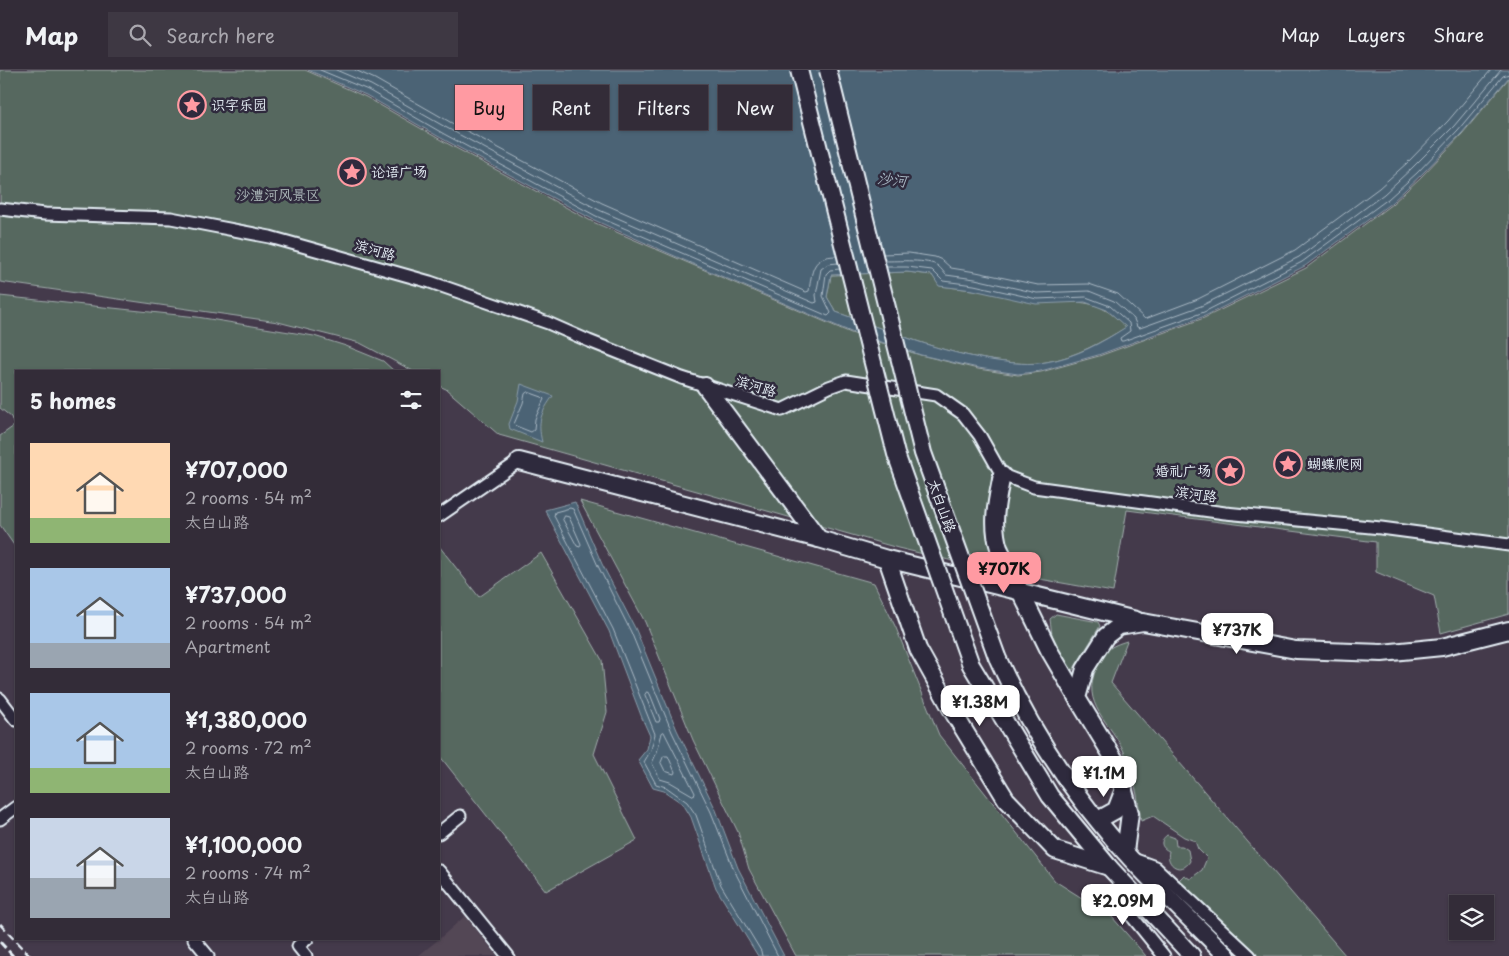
<!DOCTYPE html>
<meta charset="utf-8">
<style>
:root{--surface:#332c38;--page:#3e3843;--text:#f1f3f6;--muted:#a9a7ae;--line:#4e4853;--accent:#ff9aa2}
body{margin:0;font-family:"Playpen Sans","LXGW WenKai TC",sans-serif;background:var(--page);color:var(--text);height:100vh;display:flex;flex-direction:column;font-size:19px;white-space:nowrap}
*{box-sizing:border-box;margin:0}
p{font-size:16px;color:var(--muted)}
.icon{flex:none;width:28px;height:28px;fill:none;stroke:currentColor;stroke-width:2;stroke-linecap:round;stroke-linejoin:round}
.map{position:relative;flex:1;overflow:hidden}
.side{position:absolute;left:15px;top:300px;width:425px;height:570px;display:flex;flex-direction:column;background:var(--surface);border-radius:0px;box-shadow:0 1px 4px #0004,0 0 0 1px var(--line)}
.side>*{flex:none}
.guide{position:absolute;left:455px;top:15px;width:475px;height:45px;display:flex;gap:10px}
.tools{position:absolute;left:1449px;top:825px;display:grid;gap:10px}
.tools a{display:grid;place-items:center;width:45px;height:45px;border-radius:0px;background:var(--surface);box-shadow:0 1px 4px #0004,0 0 0 1px var(--line);font-size:25px}
.price{position:absolute;translate:-50% -42px;padding:0 11px;border-radius:10px;background:#fff;color:#222;font-size:16px;line-height:32px;filter:drop-shadow(0 1px 2px #0008)}
.price::after{content:'';position:absolute;left:50%;top:30px;width:15px;height:11px;margin-left:-8px;background:inherit;clip-path:polygon(0 0,100% 0,50% 100%)}
.price.current{background:var(--accent);color:#111}
ul{padding:0;list-style:none}
li{display:flex;align-items:center;gap:15px;height:125px;padding:0 15px}
li span{display:grid;place-items:center;flex:none;width:140px;height:100px;border-radius:0px;color:#555}
li>.icon{margin-inline-start:auto}
span .icon{width:60px;height:60px;fill:#fffc;stroke-width:1}
li b{font-size:21px}
h2{display:flex;justify-content:space-between;align-items:center;height:60px;padding:0 15px;font-size:21px}
.pill{padding:0 18px;border-radius:0px;background:var(--surface);box-shadow:0 1px 4px #0004,0 0 0 1px var(--line);font-size:18px;line-height:45px}
.pill.current{background:var(--accent);color:#111}
header{display:flex;align-items:center;gap:30px;box-sizing:border-box;height:70px;padding:0 25px;background:var(--surface);border-bottom:1px solid var(--line)}
header strong{font-size:24px}
nav{display:flex;gap:28px;margin-inline-start:auto;font-size:18px}
.search{width:350px;height:45px;background:var(--page);display:flex;align-items:center;gap:12px;box-sizing:border-box;padding:0 18px;border-radius:0px;color:var(--muted);font-size:19px}
.map>svg:first-child{display:block}
.built{fill:#534655}
.green{fill:#57685f;stroke:#a0acac}
.water{fill:#4b6375;stroke:#8a9ca9;fill-rule:evenodd}
.lines{fill:none;stroke-linecap:round;stroke-linejoin:round}
.shore{stroke:#a9b8c4;stroke-width:1}
.street-casing{stroke:#e8f1f8;stroke-width:15}
.secondary-casing{stroke:#e8f1f8;stroke-width:20}
.street{stroke:#2f2a3d;stroke-width:11}
.secondary{stroke:#2f2a3d;stroke-width:16}
.rail{stroke:#e8f1f8;stroke-width:3;stroke-dasharray:8 4;stroke-linecap:butt}
.secondary-bridge-casing{stroke:#e8f1f8;stroke-width:20;stroke-linecap:butt}
.secondary-bridge{stroke:#2f2a3d;stroke-width:16}
.labels{text-anchor:middle;stroke-width:5;stroke-linejoin:round;paint-order:stroke}
.poi-label{font-size:14px;fill:#e8f1f8;stroke:#2f2a3d;text-anchor:start}
.park-label{font-size:14px;fill:#aebabb;stroke:#2f2a3d}
.street-label{font-size:14px;fill:#e8f1f8;stroke:#2f2a3d}
.water-label{font-size:15px;font-style:italic;fill:#a9b8c4;stroke:#2f2a3d}
</style>
<header>
<strong>Map</strong>
<div class="search"><svg class="icon" aria-label="search" viewBox="0 0 24 24"><circle cx="10" cy="10" r="6"/><path d="M15 15l6 6"/></svg>Search here</div>
<nav><a>Map</a><a>Layers</a><a>Share</a></nav>
</header>
<div class="map">
<svg width="1509" height="886" viewBox="0 0 1509 886">
<rect width="100%" height="100%" fill="#443a4b"/>
<filter id="ink" filterUnits="userSpaceOnUse"><feTurbulence type="fractalNoise" baseFrequency=".02" numOctaves="2"/><feDisplacementMap in="SourceGraphic" scale="10" xChannelSelector="R" yChannelSelector="G"/><feConvolveMatrix kernelMatrix="1 2 1 2 8 2 1 2 1" color-interpolation-filters="sRGB"/></filter>
<g filter="url(#ink)">
<polygon class="built" points="465,846 497,886 418,886 439,869"/>
<g class="green">
<polygon points="0,0 305,0 366,27 441,70 593,152 851,263 920,285 978,299 1018,305 1041,302 1099,286 1204,248 1306,198 1392,134 1421,107 1462,64 1509,8 1509,544 1441,563 1434,526 1376,502 1376,472 1127,440 1113,522 1000,502 898,478 499,365 446,319 439,316 439,301 413,301 360,273 278,252 0,212"/>
<path d="M907,202L932,205L940,216L1071,232C1097,232 1108,240 1127,257C1101,272 1076,287 1046,292C1030,295 1013,293 997,291C941,283 889,261 836,242L827,227L831,205Z"/>
<polygon points="0,226 197,247 314,266 346,276 383,291 394,301 16,301 16,478 0,455 0,366 14,356 11,347 0,338"/>
<polygon points="580,431 874,513 896,558 939,665 1055,811 1112,847 1146,886 796,886 749,799 738,762 693,670 645,552"/>
<polygon points="439,476 479,527 541,483 602,590 607,642 594,684 637,770 546,821 439,685"/>
<polygon points="1056,544 1098,552 1100,556 1073,600 1067,598 1052,565 1050,549"/>
<path d="M1127,571L1111,613L1346,886H1252L1176,813L1184,805L1190,809L1202,800L1207,788L1198,779L1195,771L1184,767L1153,746L1141,751C1138,727 1134,706 1125,684C1112,652 1079,635 1097,597C1104,580 1110,576 1127,571Z"/>
<path d="M1167,765L1175,768L1176,776H1182L1188,780L1190,791C1182,805 1165,796 1169,781C1161,778 1159,771 1167,765Z"/>
</g>
<g class="water">
<path d="M308,0H1509V7L1462,63L1420,106L1391,133L1305,196L1205,246L1098,285L1041,301L1018,304L978,298L921,285L851,262L686,191L594,150L441,68L366,25ZM907,202L932,205L939,216L973,220L1036,234L1085,232L1107,240L1126,257C1101,273 1076,287 1046,292C1030,295 1013,293 997,291C941,283 889,261 836,242L827,227L831,205Z"/>
<path d="M521,314L553,326C541,343 537,351 542,372L510,359L509,354L518,331Z"/>
<polygon points="575,432 602,494 636,560 677,660 716,740 738,798 784,886 758,886 716,818 691,747 683,734 664,721 653,718 638,690 647,679 650,666 642,648 609,561 545,440"/>
</g>
<g class="lines">
<g class="shore">
<polyline points="320,0 368,20 444,64 596,146 828,246 831,243 823,226 826,204 830,200 840,199"/>
<polyline points="336,0 371,15 447,58 599,140 814,233 817,232 816,225 821,199 828,194 838,193"/>
<path d="M355,0L375,9L450,52L602,133L806,222L809,221C812,201 812,186 836,186"/>
<polyline points="883,184 909,183 935,187 942,190 951,198 976,202 1038,215 1089,214 1118,224 1145,249 1198,229 1295,180 1379,118 1407,93 1448,51 1491,0"/>
<path d="M885,191C897,191 929,189 938,196C942,199 944,203 946,205L975,209L1037,223L1089,221L1114,231L1134,249L1137,257L1140,258L1201,236L1299,187L1384,124L1412,98L1454,56L1501,0"/>
<polyline points="887,197 907,197 932,200 943,211 974,215 1037,229 1086,227 1110,236 1129,253 1130,261 1120,268 1121,271 1123,271 1204,242 1302,192 1388,129 1417,103 1458,60 1503,6 1509,4"/>
<polygon points="528,322 542,327 544,329 535,349 534,360 531,362 516,356 514,354 523,333 525,324"/>
<polygon points="565,446 569,447 581,474 580,477 577,476 563,450"/>
<polygon points="647,622 650,624 660,649 659,652 656,652 645,625"/>
<polygon points="664,662 695,723 694,726 670,712 660,709 652,693 657,682 662,663"/>
<polygon points="664,686 668,686 675,702 674,704 665,701 661,693"/>
<polyline points="762,886 761,881 721,815 696,745 687,732 666,717 656,714 644,692 651,680 655,664 613,559 554,446 555,442 570,438 573,439 598,496 631,562 672,662 711,742 734,800 778,886"/>
</g>
<defs>
<g id="street">
<polyline points="0,139 45,144 171,148 270,167 430,212 548,253 589,271 682,308 782,340 829,317 846,311 936,325 963,344 980,366 1002,405 1034,417 1225,443 1381,458 1509,475"/>
<polyline points="439,446 519,391"/>
<polyline points="0,629 16,650"/>
<polyline points="0,749 16,737"/>
<polyline points="439,763 460,746"/>
<polyline points="1133,789 1155,797 1250,886"/>
<polyline points="439,801 508,886"/>
<polyline points="1120,810 1126,839 1164,886"/>
<polyline points="194,869 208,886"/>
<polyline points="306,886 298,876 307,869"/>
</g>
<g id="secondary">
<polyline points="705,316 819,469"/>
<polyline points="519,391 819,469 887,489 1136,550"/>
<path d="M1002,405C997,430 991,453 999,478L1049,580L1077,628"/>
<polyline points="887,489 918,579 953,642 1006,729 1055,780 1109,797"/>
<path d="M997,587C1030,660 1076,730 1131,789C1162,822 1195,854 1227,886"/>
<polyline points="971,595 1050,726 1109,797 1192,886"/>
<polyline points="1098,750 1116,740 1124,719"/>
<polyline points="1125,782 1130,743 1116,692 1077,628 1085,599 1106,566 1119,556 1143,552 1296,580 1382,583 1442,577 1509,560"/>
</g>
</defs>
<use href="#street" class="street-casing"/>
<use href="#secondary" class="secondary-casing"/>
<use href="#street" class="street"/>
<use href="#secondary" class="secondary"/>
<g class="rail">
<polyline points="0,854 30,886"/>
<polyline points="0,872 13,886"/>
</g>
<defs>
<g id="secondary-bridge">
<polyline points="799,0 896,384 971,595"/>
<polyline points="828,0 923,383 997,587"/>
</g>
</defs>
<use href="#secondary-bridge" class="secondary-bridge-casing"/>
<use href="#secondary-bridge" class="secondary-bridge"/>
</g>
</g>
<defs>
<symbol id="sight-ring" viewBox="-11 -11 22 22"><circle r="9.5" fill="#2f2a3d" stroke="#ff9aa2" stroke-width="1.5"/><path d="M0-6L1.8-2.2L6-1.7L2.9 1.2L3.7 5.4L0 3.3L-3.7 5.4L-2.9 1.2L-6-1.7L-1.8-2.2Z" fill="#ff9aa2"/></symbol>
</defs>
<g fill-rule="evenodd">
<use href="#sight-ring" x="176" y="19" width="32" height="32"/>
<use href="#sight-ring" x="336" y="86" width="32" height="32"/>
<use href="#sight-ring" x="1272" y="378" width="32" height="32"/>
<use href="#sight-ring" x="1214" y="385" width="32" height="32"/>
</g>
<g class="labels">
<g class="poi-label">
<text x="211" y="40">识字乐园</text>
<text x="371" y="107">论语广场</text>
<text x="1307" y="399">蝴蝶爬网</text>
<text x="1211" y="406" text-anchor="end">婚礼广场</text>
</g>
<g class="park-label">
<text x="278" y="130">沙澧河风景区</text>
</g>
<g class="street-label">
<text transform="translate(375 180) rotate(16)" y="5">滨河路</text>
<text transform="translate(756 316) rotate(17)" y="5">滨河路</text>
<text transform="translate(1196 424) rotate(8)" y="5">滨河路</text>
<text transform="translate(942 436) rotate(70)" y="5">太白山路</text>
</g>
<g class="water-label">
<text transform="translate(892 110) rotate(6)" y="5">沙河</text>
</g>
</g>
</svg>
<div class="tools">
<a><svg class="icon" aria-label="layers" viewBox="0 0 24 24"><path d="M12 4l9 5-9 5-9-5zM3 14l9 5 9-5"/></svg></a>
</div>
<b class="price current" style="left:1004px;top:524px">¥707K</b>
<b class="price" style="left:1237px;top:585px">¥737K</b>
<b class="price" style="left:980px;top:657px">¥1.38M</b>
<b class="price" style="left:1104px;top:728px">¥1.1M</b>
<b class="price" style="left:1123px;top:856px">¥2.09M</b>
<div class="guide">
<a class="pill current">Buy</a>
<a class="pill">Rent</a>
<a class="pill">Filters</a>
<a class="pill">New</a>
</div>
<section class="side">
<h2>5 homes<svg class="icon" aria-label="filters" viewBox="0 0 24 24"><path d="M4 7h16M4 17h16"/><circle cx="9" cy="7" r="2"/><circle cx="15" cy="17" r="2"/></svg></h2>
<ul>
<li><span style="background:linear-gradient(#ffd9b3 75%,#8fb573 0)"><svg class="icon" aria-label="home" viewBox="0 0 24 24"><path d="M3 11l9-7 9 7M6 9v11h12V9"/></svg></span><div><b>¥707,000</b><p>2 rooms · 54 m²</p><p>太白山路</p></div></li>
<li><span style="background:linear-gradient(#a9c7e8 75%,#9aa5b1 0)"><svg class="icon" aria-label="home" viewBox="0 0 24 24"><path d="M3 11l9-7 9 7M6 9v11h12V9"/></svg></span><div><b>¥737,000</b><p>2 rooms · 54 m²</p><p>Apartment</p></div></li>
<li><span style="background:linear-gradient(#a9c7e8 75%,#8fb573 0)"><svg class="icon" aria-label="home" viewBox="0 0 24 24"><path d="M3 11l9-7 9 7M6 9v11h12V9"/></svg></span><div><b>¥1,380,000</b><p>2 rooms · 72 m²</p><p>太白山路</p></div></li>
<li><span style="background:linear-gradient(#c9d6e8 60%,#9aa5b1 0)"><svg class="icon" aria-label="home" viewBox="0 0 24 24"><path d="M3 11l9-7 9 7M6 9v11h12V9"/></svg></span><div><b>¥1,100,000</b><p>2 rooms · 74 m²</p><p>太白山路</p></div></li>
</ul>
</section>
</div>
